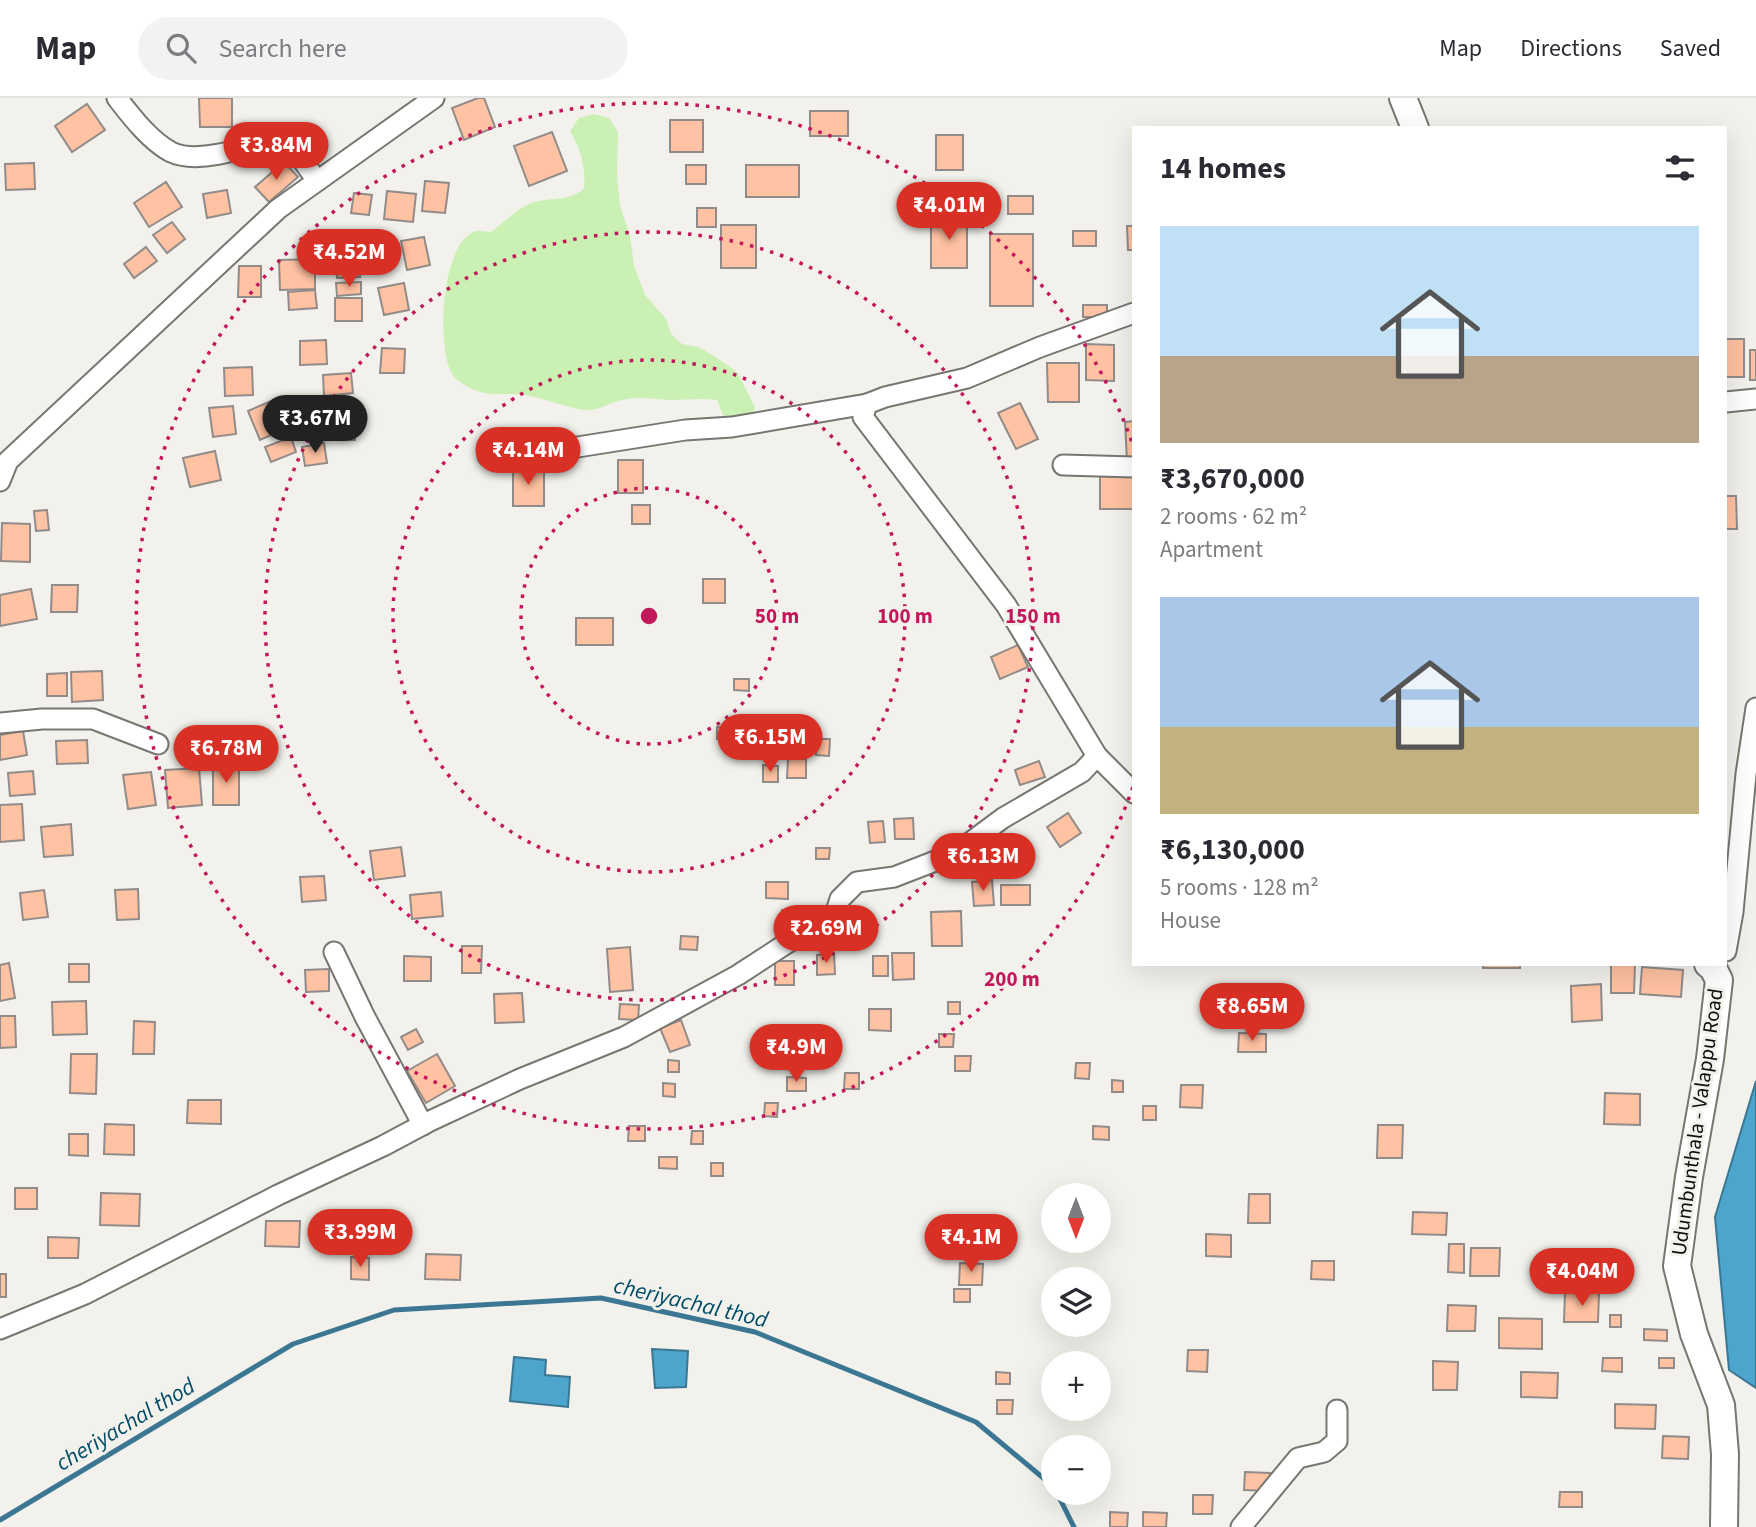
<!DOCTYPE html>
<meta charset="utf-8">
<style>
:root{--surface:#fff;--page:#f2f2f3;--text:#2b2b33;--muted:#7c7c81;--line:#e1e1e2;--accent:#d93025}
body{margin:0;font-family:"Source Sans 3",sans-serif;background:var(--page);color:var(--text);height:100vh;display:flex;flex-direction:column;font-size:26px;white-space:nowrap}
*{box-sizing:border-box;margin:0}
p{font-size:23px;color:var(--muted)}
.icon{flex:none;width:38px;height:38px;fill:none;stroke:currentColor;stroke-width:2;stroke-linecap:round;stroke-linejoin:round}
.map{position:relative;flex:1;overflow:hidden}
.drawer{position:absolute;left:1132px;top:28px;width:595px;height:840px;display:flex;flex-direction:column;background:var(--surface);border-radius:0px;box-shadow:0 7px 28px #0002}
.drawer>*{flex:none}
.needle{width:46px;rotate:180deg}
.fabs{position:absolute;left:1041px;top:1085px;display:grid;gap:14px}
.fabs a{display:grid;place-items:center;width:70px;height:70px;border-radius:50%;background:var(--surface);box-shadow:0 7px 28px #0002;font-size:35px}
.price{position:absolute;translate:-50% -60px;padding:0 16px;border-radius:24px;background:var(--accent);color:#fff;font-size:23px;line-height:46px;filter:drop-shadow(0 2px 4px #0008)}
.price::after{content:'';position:absolute;left:50%;top:42px;width:21px;height:16px;margin-left:-10px;background:inherit;clip-path:polygon(0 0,100% 0,50% 100%)}
.price.active{background:#222;color:#fff}
ul{padding:0;list-style:none}
li{display:grid;align-content:center;gap:14px;height:371px;padding:0 28px}
li span{display:grid;place-items:center;height:217px;border-radius:0px;color:#555}
li>.icon{margin-inline-start:auto}
span .icon{width:126px;height:126px;fill:#fffc;stroke-width:1}
li b{font-size:30px}
h2{display:flex;justify-content:space-between;align-items:center;height:84px;padding:0 28px;font-size:30px}
header{display:flex;align-items:center;gap:42px;box-sizing:border-box;height:98px;padding:0 35px;background:var(--surface);border-bottom:2px solid var(--line)}
header strong{font-size:33px}
nav{display:flex;gap:38px;margin-inline-start:auto;font-size:24px}
.search{width:490px;height:63px;background:var(--page);display:flex;align-items:center;gap:18px;box-sizing:border-box;padding:0 24px;border-radius:38px;color:var(--muted);font-size:26px}
.map>svg:first-child{display:block}
.green{fill:#caf0b3}
.water{fill:#4da4cd;stroke:#3b7793;stroke-width:2}
.lines{fill:none;stroke-linecap:round;stroke-linejoin:round}
.stream{stroke:#3b7793;stroke-width:5}
.building{fill:#ffc2a2;stroke:#918b89;stroke-width:2}
.minor-casing{stroke:#777671;stroke-width:23}
.secondary-casing{stroke:#777671;stroke-width:30}
.minor{stroke:#fff;stroke-width:19}
.secondary{stroke:#fff;stroke-width:26}
.ring{fill:none;stroke:#c2185b;stroke-width:3.5;stroke-dasharray:3.5 7}
.labels{text-anchor:middle;stroke-width:6;stroke-linejoin:round;paint-order:stroke}
.street-label{font-size:21px;fill:#100f0d;stroke:#f2f1eb}
.water-label{font-size:23px;font-style:italic;fill:#004c68;stroke:#f2f1eb}
.centre{fill:#c2185b;stroke:#f2f1eb;stroke-width:3.5}
.ring-label{font-size:21px;text-anchor:middle;font-weight:bold;fill:#c2185b;stroke:#f2f1eb;stroke-width:6;stroke-linejoin:round;paint-order:stroke}
</style>
<header>
<strong>Map</strong>
<div class="search"><svg class="icon" aria-label="search" viewBox="0 0 24 24"><circle cx="10" cy="10" r="6"/><path d="M15 15l6 6"/></svg>Search here</div>
<nav><a>Map</a><a>Directions</a><a>Saved</a></nav>
</header>
<div class="map">
<svg width="1756" height="1429" viewBox="0 0 1756 1429">
<rect width="100%" height="100%" fill="#f2f1eb"/>
<path class="green" d="M594,16L609,20L618,34L617,78L620,108L630,138L634,168L645,197L666,221L671,236L682,246L698,249L711,256L737,274L755,309L753,316L730,320L723,317L717,302C701,300 686,302 670,302C654,301 638,298 622,302C612,304 602,310 592,312C577,314 542,299 525,297C504,294 488,300 468,289C463,286 455,281 452,276C436,249 441,143 476,133C480,132 487,134 491,134C503,126 514,113 527,107C548,97 564,106 584,91C586,70 581,51 570,33L579,20Z"/>
<g class="water">
<polygon points="1756,983 1756,1290 1729,1272 1715,1119"/>
<polygon points="652,1251 688,1253 686,1289 655,1290"/>
<polygon points="514,1259 546,1262 545,1277 570,1279 568,1309 510,1303"/>
</g>
<g class="lines">
<g class="stream">
<polyline points="1057,1395 1074,1429"/>
<polyline points="0,1422 293,1246 394,1212 601,1200 755,1234 976,1324 1054,1389"/>
</g>
</g>
<g class="building">
<polygon points="199,0 232,0 232,29 200,29"/>
<polygon points="478,0 484,0 495,29 464,42 452,10"/>
<polygon points="87,6 105,32 72,54 55,28"/>
<rect x="810" y="13" width="38" height="25"/>
<rect x="670" y="22" width="33" height="32"/>
<polygon points="552,34 567,73 529,88 514,48"/>
<rect x="936" y="37" width="27" height="35"/>
<polygon points="284,64 298,79 269,104 255,89"/>
<polygon points="34,65 35,91 6,92 5,66"/>
<rect x="686" y="67" width="20" height="19"/>
<rect x="746" y="67" width="53" height="32"/>
<polygon points="425,83 449,85 445,115 422,113"/>
<polygon points="166,84 182,109 149,129 134,105"/>
<polygon points="227,92 231,115 207,120 203,96"/>
<polygon points="387,93 416,96 413,124 384,121"/>
<polygon points="354,95 372,97 369,117 351,115"/>
<rect x="1008" y="98" width="25" height="18"/>
<rect x="697" y="110" width="19" height="19"/>
<rect x="931" y="118" width="36" height="52"/>
<polygon points="172,124 185,141 167,155 153,137"/>
<rect x="721" y="127" width="35" height="43"/>
<polygon points="1127,128 1134,128 1134,152 1128,152"/>
<rect x="1073" y="133" width="23" height="15"/>
<rect x="990" y="136" width="43" height="72"/>
<polygon points="424,139 430,167 407,172 401,143"/>
<polygon points="146,149 157,163 134,180 124,166"/>
<polygon points="315,161 315,191 280,192 279,162"/>
<polygon points="358,161 360,179 337,180 336,162"/>
<polygon points="239,168 261,168 261,199 238,199"/>
<polygon points="361,184 361,196 337,198 336,185"/>
<polygon points="404,185 409,212 384,217 378,190"/>
<polygon points="315,192 317,210 289,212 288,194"/>
<rect x="335" y="200" width="27" height="23"/>
<rect x="1083" y="207" width="24" height="12"/>
<rect x="1726" y="241" width="18" height="38"/>
<polygon points="326,242 327,266 300,267 300,243"/>
<polygon points="1086,246 1114,247 1114,283 1086,282"/>
<polygon points="382,250 405,251 404,275 380,275"/>
<rect x="1750" y="252" width="6" height="30"/>
<polygon points="1047,265 1079,265 1079,304 1048,304"/>
<polygon points="252,269 253,297 225,298 224,270"/>
<polygon points="351,275 353,295 324,298 323,277"/>
<polygon points="278,300 290,329 260,342 248,313"/>
<polygon points="1020,305 1038,341 1016,351 998,315"/>
<polygon points="233,308 236,336 213,339 209,310"/>
<polygon points="333,316 354,316 355,342 334,342"/>
<polygon points="1134,323 1134,362 1127,363 1125,324"/>
<polygon points="291,339 296,354 271,364 265,349"/>
<polygon points="324,345 327,365 305,368 302,349"/>
<polygon points="215,353 221,382 190,389 183,360"/>
<rect x="618" y="362" width="25" height="33"/>
<rect x="513" y="370" width="31" height="38"/>
<rect x="1100" y="377" width="34" height="34"/>
<polygon points="1726,398 1736,398 1737,431 1726,431"/>
<rect x="632" y="407" width="18" height="19"/>
<polygon points="47,412 49,432 36,433 34,413"/>
<polygon points="2,425 30,426 30,464 1,463"/>
<rect x="703" y="481" width="22" height="24"/>
<polygon points="52,487 78,487 77,514 51,514"/>
<polygon points="31,491 37,521 0,528 0,497"/>
<rect x="576" y="520" width="37" height="27"/>
<polygon points="1018,547 1028,569 1000,581 991,559"/>
<polygon points="102,573 103,602 72,604 71,574"/>
<polygon points="67,575 67,598 47,598 47,576"/>
<polygon points="734,581 749,581 749,593 734,592"/>
<rect x="717" y="629" width="15" height="12"/>
<polygon points="23,633 27,657 0,662 0,637"/>
<polygon points="817,641 830,641 829,658 816,657"/>
<polygon points="87,642 88,665 57,666 56,643"/>
<polygon points="788,660 806,661 806,680 787,680"/>
<polygon points="1039,663 1045,679 1020,687 1015,672"/>
<rect x="213" y="667" width="26" height="40"/>
<polygon points="763,667 778,668 778,684 763,684"/>
<polygon points="199,670 202,707 168,710 165,672"/>
<polygon points="33,673 35,696 10,698 8,675"/>
<polygon points="151,674 156,707 128,711 123,677"/>
<polygon points="22,706 24,742 0,744 0,707"/>
<polygon points="1068,715 1081,735 1060,749 1047,729"/>
<polygon points="913,720 914,741 895,741 894,721"/>
<polygon points="883,723 885,744 870,745 868,724"/>
<polygon points="71,726 73,757 44,759 41,729"/>
<polygon points="401,749 405,778 374,782 370,753"/>
<polygon points="816,750 830,750 829,761 816,761"/>
<polygon points="324,778 326,802 302,804 300,779"/>
<polygon points="992,782 994,807 974,808 972,784"/>
<polygon points="766,784 788,784 788,801 766,800"/>
<rect x="1001" y="787" width="29" height="20"/>
<polygon points="138,791 139,821 117,822 115,792"/>
<polygon points="44,792 48,819 23,822 20,795"/>
<polygon points="441,794 443,818 412,821 410,797"/>
<polygon points="782,812 800,813 799,828 781,827"/>
<polygon points="961,813 962,848 932,848 931,814"/>
<polygon points="681,838 698,839 697,852 680,851"/>
<polygon points="462,848 482,848 481,875 462,875"/>
<polygon points="630,849 633,892 610,894 607,851"/>
<polygon points="892,855 914,855 914,881 893,882"/>
<polygon points="834,856 835,876 817,877 817,857"/>
<polygon points="404,858 431,859 431,883 404,883"/>
<rect x="873" y="858" width="15" height="20"/>
<rect x="775" y="863" width="19" height="24"/>
<polygon points="9,865 15,900 0,903 0,867"/>
<rect x="69" y="866" width="20" height="18"/>
<rect x="1483" y="866" width="37" height="4"/>
<polygon points="1611,866 1635,866 1634,895 1611,895"/>
<polygon points="1642,869 1683,872 1681,899 1640,896"/>
<polygon points="329,871 329,893 306,894 305,872"/>
<polygon points="1601,886 1602,922 1572,924 1571,888"/>
<polygon points="522,895 524,924 495,925 494,896"/>
<polygon points="86,903 87,936 53,937 52,904"/>
<rect x="948" y="904" width="12" height="12"/>
<polygon points="620,906 639,907 638,922 619,921"/>
<polygon points="869,911 891,911 891,933 869,932"/>
<polygon points="0,918 15,918 16,949 0,950"/>
<polygon points="681,922 690,947 670,954 660,930"/>
<polygon points="134,923 155,924 154,956 133,956"/>
<polygon points="416,931 423,944 408,952 401,939"/>
<polygon points="1239,935 1266,936 1266,954 1238,954"/>
<polygon points="939,936 954,936 953,949 939,949"/>
<polygon points="71,956 97,956 96,996 70,995"/>
<polygon points="437,956 455,988 426,1005 407,973"/>
<polygon points="955,958 971,958 970,973 955,973"/>
<polygon points="668,962 679,963 679,974 668,974"/>
<polygon points="1076,965 1090,965 1089,981 1075,980"/>
<polygon points="845,975 859,975 859,991 844,991"/>
<polygon points="787,979 806,980 806,993 787,993"/>
<polygon points="1112,982 1123,983 1123,994 1112,994"/>
<polygon points="663,985 675,986 675,999 663,998"/>
<polygon points="1181,987 1203,987 1202,1010 1180,1009"/>
<polygon points="1605,995 1640,996 1640,1027 1604,1026"/>
<polygon points="188,1002 221,1002 221,1026 187,1025"/>
<polygon points="765,1005 778,1005 777,1019 764,1018"/>
<rect x="1143" y="1008" width="13" height="14"/>
<polygon points="105,1026 134,1027 134,1057 104,1056"/>
<polygon points="1378,1027 1403,1027 1402,1060 1377,1060"/>
<polygon points="629,1028 645,1028 645,1043 628,1043"/>
<polygon points="1093,1028 1109,1029 1109,1042 1093,1041"/>
<polygon points="692,1033 703,1033 703,1046 691,1046"/>
<polygon points="69,1036 88,1036 88,1058 69,1057"/>
<polygon points="659,1059 677,1059 677,1071 659,1070"/>
<rect x="711" y="1065" width="12" height="13"/>
<rect x="15" y="1090" width="22" height="21"/>
<polygon points="101,1095 140,1096 139,1128 100,1127"/>
<polygon points="1249,1096 1270,1096 1270,1125 1248,1125"/>
<polygon points="1413,1114 1447,1115 1446,1137 1412,1136"/>
<polygon points="266,1123 300,1123 299,1149 265,1148"/>
<polygon points="1206,1136 1231,1137 1231,1159 1206,1158"/>
<polygon points="48,1139 79,1140 78,1160 48,1160"/>
<polygon points="1449,1146 1464,1146 1464,1175 1448,1174"/>
<polygon points="1471,1150 1500,1150 1499,1178 1470,1178"/>
<polygon points="426,1156 461,1157 460,1182 425,1181"/>
<polygon points="351,1159 369,1160 369,1182 351,1181"/>
<polygon points="1312,1163 1334,1163 1334,1182 1311,1181"/>
<polygon points="960,1165 983,1166 982,1187 959,1187"/>
<rect x="0" y="1176" width="6" height="23"/>
<rect x="954" y="1191" width="16" height="13"/>
<polygon points="1565,1195 1599,1195 1598,1224 1564,1224"/>
<polygon points="1448,1207 1476,1208 1475,1233 1447,1233"/>
<rect x="1610" y="1217" width="11" height="12"/>
<polygon points="1499,1220 1542,1221 1542,1251 1499,1250"/>
<polygon points="1644,1231 1667,1232 1667,1243 1644,1242"/>
<polygon points="1188,1252 1208,1252 1207,1274 1187,1273"/>
<polygon points="1603,1260 1622,1260 1622,1274 1602,1273"/>
<rect x="1659" y="1260" width="15" height="10"/>
<polygon points="1433,1263 1458,1264 1457,1292 1433,1292"/>
<polygon points="996,1274 1010,1275 1010,1286 996,1286"/>
<polygon points="1521,1274 1558,1275 1557,1300 1521,1299"/>
<polygon points="997,1302 1013,1302 1012,1316 997,1316"/>
<polygon points="1615,1306 1656,1307 1655,1331 1615,1330"/>
<polygon points="1663,1338 1689,1339 1688,1361 1662,1360"/>
<polygon points="1245,1374 1270,1375 1270,1393 1244,1392"/>
<polygon points="1560,1394 1582,1394 1582,1409 1559,1409"/>
<polygon points="1193,1397 1213,1397 1212,1416 1193,1416"/>
<polygon points="1110,1414 1128,1415 1127,1429 1110,1429"/>
<polygon points="1143,1414 1167,1415 1166,1429 1143,1429"/>
</g>
<g class="lines">
<defs>
<g id="minor">
<path d="M117,0C131,18 150,43 171,54C198,67 244,50 271,41L296,53L317,83"/>
<polyline points="1726,304 1756,301"/>
<polyline points="488,358 546,354 685,332 732,329 867,306"/>
<polyline points="1063,367 1134,369"/>
<polyline points="0,383 8,363 278,111 434,0"/>
<polyline points="0,625 42,621 93,621 158,646"/>
<polyline points="1097,658 1006,507 863,319 867,306 885,299 967,280 1040,249 1134,215"/>
<polyline points="1726,853 1733,814 1746,676 1756,610"/>
<polyline points="334,854 365,919 423,1027"/>
<polyline points="0,1231 85,1196 278,1097 383,1048 428,1024 520,981 624,939 738,877 798,838 833,823 840,801 857,784 894,779 956,755 1003,720 1082,674 1097,658 1134,695"/>
<polyline points="1241,1429 1298,1360 1324,1354 1337,1343 1337,1312"/>
</g>
<g id="secondary">
<polyline points="1403,0 1415,30"/>
<polyline points="1708,866 1713,870 1719,882 1710,961 1689,1079 1677,1168 1694,1236 1721,1307 1725,1356 1724,1429"/>
</g>
</defs>
<use href="#minor" class="minor-casing"/>
<use href="#secondary" class="secondary-casing"/>
<use href="#minor" class="minor"/>
<use href="#secondary" class="secondary"/>
</g>
<g class="ring">
<circle cx="649" cy="518" r="128"/>
<circle cx="649" cy="518" r="256"/>
<circle cx="649" cy="518" r="384"/>
<path d="M1133 689A513 513 0 1 1 1133 347"/>
</g>
<g class="labels">
<g class="street-label">
<text transform="translate(1697 1024) rotate(-82)" y="7">Udumbunthala - Valappu Road</text>
</g>
<g class="water-label">
<text transform="translate(691 1204) rotate(13)" y="8">cheriyachal thod</text>
<text transform="translate(125 1326) rotate(-31)" y="8">cheriyachal thod</text>
</g>
</g>
<circle cx="649" cy="518" r="10" class="centre"/>
<g class="ring-label">
<text x="777" y="525">50 m</text>
<text x="905" y="525">100 m</text>
<text x="1033" y="525">150 m</text>
<text x="1012" y="888">200 m</text>
</g>
</svg>
<div class="fabs">
<a><svg class="needle" viewBox="-14 -14 28 28"><path d="M0-13l5 13h-10z" fill="#e53935"/><path d="M0 13l5-13h-10z" fill="#7c7c81"/></svg></a>
<a><svg class="icon" aria-label="layers" viewBox="0 0 24 24"><path d="M12 4l9 5-9 5-9-5zM3 14l9 5 9-5"/></svg></a>
<a>+</a>
<a>−</a>
</div>
<b class="price" style="left:276px;top:84px">₹3.84M</b>
<b class="price" style="left:949px;top:144px">₹4.01M</b>
<b class="price" style="left:349px;top:191px">₹4.52M</b>
<b class="price active" style="left:315px;top:357px">₹3.67M</b>
<b class="price" style="left:528px;top:389px">₹4.14M</b>
<b class="price" style="left:770px;top:676px">₹6.15M</b>
<b class="price" style="left:226px;top:687px">₹6.78M</b>
<b class="price" style="left:983px;top:795px">₹6.13M</b>
<b class="price" style="left:826px;top:867px">₹2.69M</b>
<b class="price" style="left:1252px;top:945px">₹8.65M</b>
<b class="price" style="left:796px;top:986px">₹4.9M</b>
<b class="price" style="left:360px;top:1171px">₹3.99M</b>
<b class="price" style="left:971px;top:1176px">₹4.1M</b>
<b class="price" style="left:1582px;top:1210px">₹4.04M</b>
<section class="drawer">
<h2>14 homes<svg class="icon" aria-label="filters" viewBox="0 0 24 24"><path d="M4 7h16M4 17h16"/><circle cx="9" cy="7" r="2"/><circle cx="15" cy="17" r="2"/></svg></h2>
<ul>
<li><span style="background:linear-gradient(#bfe0f5 60%,#b9a48a 0)"><svg class="icon" aria-label="home" viewBox="0 0 24 24"><path d="M3 11l9-7 9 7M6 9v11h12V9"/></svg></span><div><b>₹3,670,000</b><p>2 rooms · 62 m²</p><p>Apartment</p></div></li>
<li><span style="background:linear-gradient(#a9c7e8 60%,#c2b280 0)"><svg class="icon" aria-label="home" viewBox="0 0 24 24"><path d="M3 11l9-7 9 7M6 9v11h12V9"/></svg></span><div><b>₹6,130,000</b><p>5 rooms · 128 m²</p><p>House</p></div></li>
</ul>
</section>
</div>
